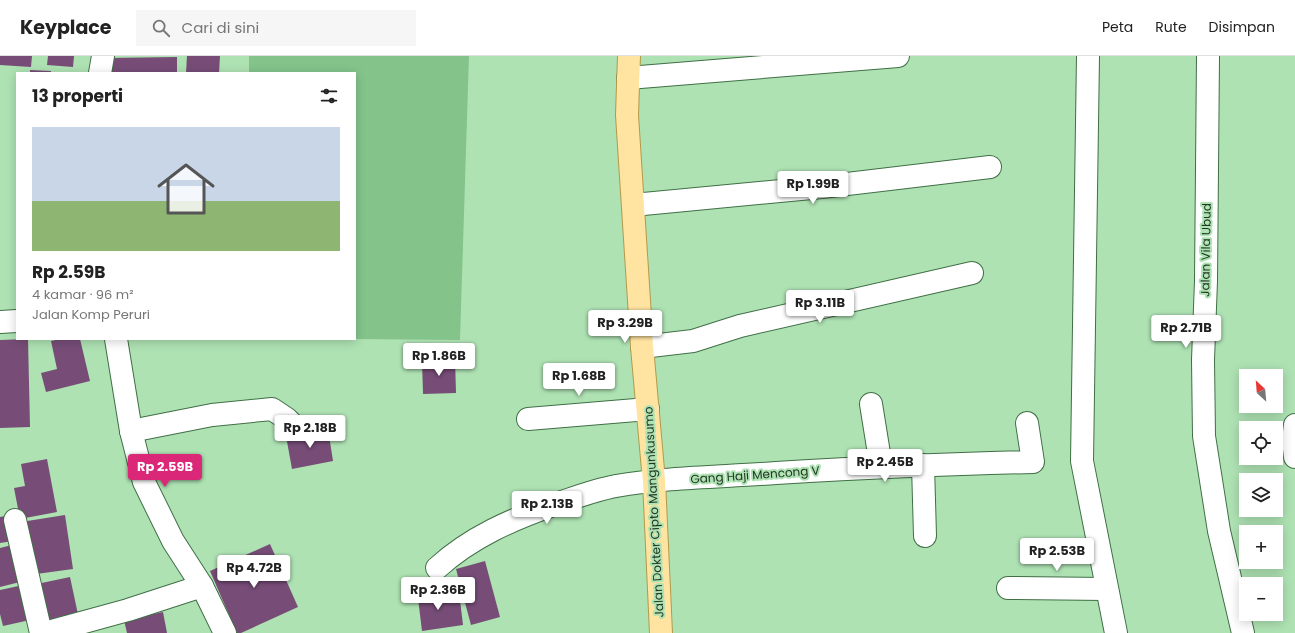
<!DOCTYPE html>
<html lang="id">
<meta charset="utf-8">
<style>
:root{--surface:#fff;--page:#f6f6f6;--text:#222;--muted:#767676;--line:#e0e0e0;--accent:#db2777}
body{margin:0;font-family:Poppins,sans-serif;background:var(--page);color:var(--text);height:100vh;display:flex;flex-direction:column;font-size:15px;white-space:nowrap}
*{box-sizing:border-box;margin:0}
p{font-size:13px;color:var(--muted)}
.icon{flex:none;width:22px;height:22px;fill:none;stroke:currentColor;stroke-width:2;stroke-linecap:round;stroke-linejoin:round}
.map{position:relative;flex:1;overflow:hidden}
.side{position:absolute;left:16px;top:16px;width:340px;height:268px;display:flex;flex-direction:column;background:var(--surface);border-radius:0px;box-shadow:0 2px 10px #0003}
.side>*{flex:none}
.needle{width:26px;rotate:334deg}
.fabs{position:absolute;left:1239px;top:313px;display:grid;gap:8px}
.fabs a{display:grid;place-items:center;width:44px;height:44px;border-radius:0px;background:var(--surface);box-shadow:0 2px 10px #0003;font-size:20px}
.price{position:absolute;translate:-50% -34px;padding:0 9px;border-radius:4px;background:#fff;color:#222;font-size:13px;line-height:26px;filter:drop-shadow(0 1px 2px #0008)}
.price::after{content:'';position:absolute;left:50%;top:24px;width:12px;height:9px;margin-left:-6px;background:inherit;clip-path:polygon(0 0,100% 0,50% 100%)}
.price.on{background:var(--accent);color:#fff}
ul{padding:0;list-style:none}
li{display:grid;align-content:center;gap:8px;height:212px;padding:0 16px}
li+li{border-top:1px solid var(--line)}
li span{display:grid;place-items:center;height:124px;border-radius:0px;color:#555}
li>.icon{margin-inline-start:auto}
span .icon{width:72px;height:72px;fill:#fffc;stroke-width:1}
li b{font-size:17px}
h2{display:flex;justify-content:space-between;align-items:center;height:48px;padding:0 16px;font-size:17px}
header{display:flex;align-items:center;gap:24px;box-sizing:border-box;height:56px;padding:0 20px;background:var(--surface);border-bottom:1px solid var(--line)}
header strong{font-size:19px}
nav{display:flex;gap:22px;margin-inline-start:auto;font-size:14px}
.search{width:280px;height:36px;background:var(--page);display:flex;align-items:center;gap:10px;box-sizing:border-box;padding:0 14px;border-radius:0px;color:var(--muted);font-size:15px}
.map>svg:first-child{display:block}
.green{fill:#84c48b}
.building{fill:#774d77}
.lines{fill:none;stroke-linecap:round;stroke-linejoin:round}
.minor-casing{stroke:#406f46;stroke-width:24}
.major-casing{stroke:#b09a4c;stroke-width:24}
.minor{stroke:#fff;stroke-width:22}
.major{stroke:#fee3a1;stroke-width:22}
.labels{text-anchor:middle;stroke-width:4;stroke-linejoin:round;paint-order:stroke}
.street-label{font-size:12px;fill:#223724;stroke:#aee2b3}
</style>
<header>
<strong>Keyplace</strong>
<div class="search"><svg class="icon" aria-label="search" viewBox="0 0 24 24"><circle cx="10" cy="10" r="6"/><path d="M15 15l6 6"/></svg>Cari di sini</div>
<nav><a>Peta</a><a>Rute</a><a>Disimpan</a></nav>
</header>
<div class="map">
<svg width="1295" height="577" viewBox="0 0 1295 577">
<rect width="100%" height="100%" fill="#aee2b3"/>
<polygon class="green" points="249,0 469,0 460,284 355,283 355,17 249,17"/>
<g class="building">
<polygon points="0,0 32,0 31,11 0,9"/>
<polygon points="48,0 74,0 73,11 47,9"/>
<polygon points="187,0 220,0 219,17 186,17"/>
<polygon points="177,1 177,17 109,17 108,2"/>
<polygon points="30,14 51,15 51,17 30,17"/>
<polygon points="28,283 30,371 0,372 0,284"/>
<polygon points="60,283 80,283 90,325 46,336 41,317 57,313 51,285"/>
<polygon points="455,303 456,337 423,338 422,305"/>
<polygon points="328,373 333,405 292,413 286,380"/>
<polygon points="47,403 57,456 20,463 14,432 25,430 21,408"/>
<polygon points="10,459 13,485 0,487 0,461"/>
<polygon points="65,459 73,513 29,519 21,466"/>
<polygon points="16,488 24,525 0,531 0,492"/>
<polygon points="270,488 298,551 241,577 237,577 210,515"/>
<polygon points="485,505 500,561 471,569 456,513"/>
<polygon points="70,521 79,563 41,571 32,529"/>
<polygon points="23,529 30,564 3,570 0,558 0,534"/>
<polygon points="437,531 440,546 460,544 463,569 422,575 417,534"/>
<polygon points="163,556 167,577 127,577 124,564"/>
</g>
<g class="lines">
<defs>
<g id="minor">
<polyline points="1088,0 1082,405 1116,577"/>
<polyline points="1208,0 1206,225 1203,304 1204,380 1219,475 1243,577"/>
<polyline points="100,17 103,0"/>
<polyline points="628,22 898,0"/>
<polyline points="633,149 822,131 990,111"/>
<polyline points="0,266 17,265"/>
<polyline points="116,283 131,375 144,426 173,485 202,530 225,577"/>
<polyline points="642,291 693,285 740,270 972,217"/>
<polyline points="871,348 881,410"/>
<polyline points="528,363 648,353"/>
<polyline points="1295,369 1293,384 1295,401"/>
<polyline points="131,375 212,359 272,353 287,363 296,372"/>
<polyline points="923,409 925,480"/>
<polyline points="15,464 41,577"/>
<path d="M437,512C471,481 511,464 553,449C574,442 594,434 616,430C668,421 723,421 776,417C862,412 947,408 1033,406L1027,367"/>
<polyline points="1008,532 1106,533"/>
<polyline points="44,577 128,554 202,530"/>
</g>
<polyline id="major" points="629,0 627,59 642,291 654,425 661,577"/>
</defs>
<use href="#minor" class="minor-casing"/>
<use href="#major" class="major-casing"/>
<use href="#minor" class="minor"/>
<use href="#major" class="major"/>
</g>
<g class="labels">
<g class="street-label">
<text transform="translate(1206 194) rotate(-89)" y="4">Jalan Vila Ubud</text>
<text transform="translate(755 419) rotate(-4)" y="4">Gang Haji Mencong V</text>
<text transform="translate(654 456) rotate(-93)" y="4">Jalan Dokter Cipto Mangunkusumo</text>
</g>
</g>
</svg>
<div class="fabs">
<a><svg class="needle" viewBox="-14 -14 28 28"><path d="M0-13l5 13h-10z" fill="#e53935"/><path d="M0 13l5-13h-10z" fill="#767676"/></svg></a>
<a><svg class="icon" aria-label="locate" viewBox="0 0 24 24"><circle cx="12" cy="12" r="6"/><path d="M12 2v4M12 18v4M2 12h4M18 12h4"/></svg></a>
<a><svg class="icon" aria-label="layers" viewBox="0 0 24 24"><path d="M12 4l9 5-9 5-9-5zM3 14l9 5 9-5"/></svg></a>
<a>+</a>
<a>−</a>
</div>
<b class="price" style="left:813px;top:149px">Rp 1.99B</b>
<b class="price" style="left:820px;top:268px">Rp 3.11B</b>
<b class="price" style="left:625px;top:288px">Rp 3.29B</b>
<b class="price" style="left:1186px;top:293px">Rp 2.71B</b>
<b class="price" style="left:439px;top:321px">Rp 1.86B</b>
<b class="price" style="left:579px;top:341px">Rp 1.68B</b>
<b class="price" style="left:310px;top:393px">Rp 2.18B</b>
<b class="price" style="left:885px;top:427px">Rp 2.45B</b>
<b class="price on" style="left:165px;top:432px">Rp 2.59B</b>
<b class="price" style="left:547px;top:469px">Rp 2.13B</b>
<b class="price" style="left:1057px;top:516px">Rp 2.53B</b>
<b class="price" style="left:254px;top:533px">Rp 4.72B</b>
<b class="price" style="left:438px;top:555px">Rp 2.36B</b>
<section class="side">
<h2>13 properti<svg class="icon" aria-label="filters" viewBox="0 0 24 24"><path d="M4 7h16M4 17h16"/><circle cx="9" cy="7" r="2"/><circle cx="15" cy="17" r="2"/></svg></h2>
<ul>
<li><span style="background:linear-gradient(#c9d6e8 60%,#8fb573 0)"><svg class="icon" aria-label="home" viewBox="0 0 24 24"><path d="M3 11l9-7 9 7M6 9v11h12V9"/></svg></span><div><b>Rp 2.59B</b><p>4 kamar · 96 m²</p><p>Jalan Komp Peruri</p></div></li>
</ul>
</section>
</div>
